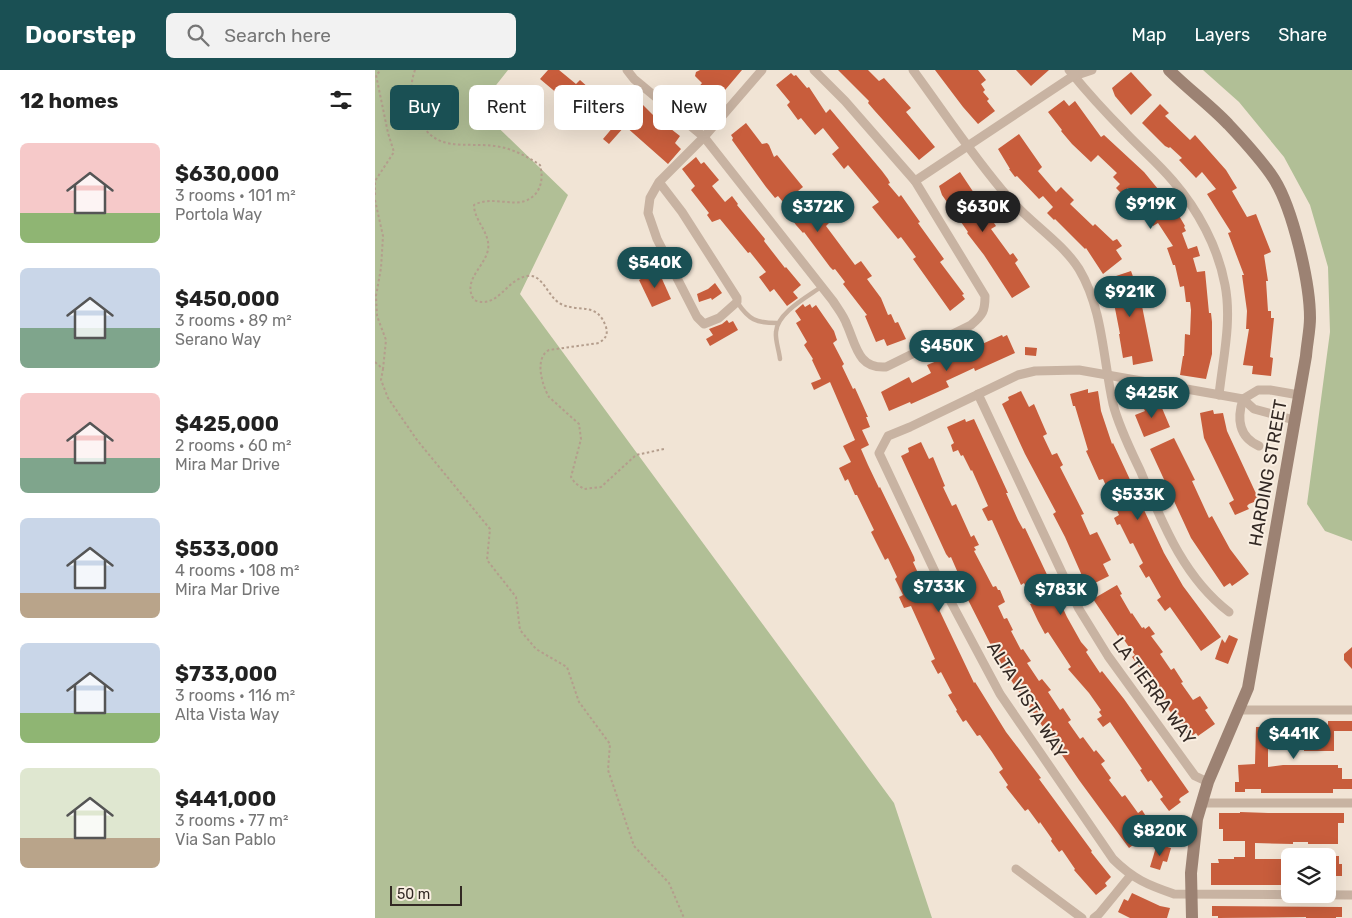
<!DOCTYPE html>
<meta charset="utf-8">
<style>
:root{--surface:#fff;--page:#f2f2f2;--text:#222;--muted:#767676;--accent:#1a5054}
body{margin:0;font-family:Rubik,sans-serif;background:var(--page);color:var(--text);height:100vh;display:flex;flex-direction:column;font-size:19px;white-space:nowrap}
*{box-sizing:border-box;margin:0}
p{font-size:16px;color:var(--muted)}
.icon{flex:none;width:28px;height:28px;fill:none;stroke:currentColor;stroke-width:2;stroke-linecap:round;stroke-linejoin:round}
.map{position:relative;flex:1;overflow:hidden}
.panel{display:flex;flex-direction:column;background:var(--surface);width:375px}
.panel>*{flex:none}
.banner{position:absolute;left:15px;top:15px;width:475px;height:45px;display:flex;gap:10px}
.buttons{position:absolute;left:906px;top:778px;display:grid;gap:10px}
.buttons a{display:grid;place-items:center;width:55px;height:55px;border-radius:8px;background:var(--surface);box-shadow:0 5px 20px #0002;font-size:25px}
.scale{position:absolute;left:15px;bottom:12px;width:72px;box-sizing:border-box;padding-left:5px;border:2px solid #332924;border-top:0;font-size:14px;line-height:18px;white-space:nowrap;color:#332924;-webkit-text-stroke:4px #f9eee1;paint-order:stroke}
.price{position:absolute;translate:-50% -42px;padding:0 11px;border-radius:18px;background:var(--accent);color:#fff;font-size:16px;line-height:32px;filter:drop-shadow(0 1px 2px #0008)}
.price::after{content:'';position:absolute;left:50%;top:30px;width:15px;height:11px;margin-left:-8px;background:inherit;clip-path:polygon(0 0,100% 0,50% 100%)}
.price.current{background:#222;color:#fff}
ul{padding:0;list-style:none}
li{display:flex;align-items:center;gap:15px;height:125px;padding:0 20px}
li span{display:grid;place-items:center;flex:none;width:140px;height:100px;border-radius:8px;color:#555}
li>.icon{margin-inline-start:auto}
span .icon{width:60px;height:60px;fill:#fffc;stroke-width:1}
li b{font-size:21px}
h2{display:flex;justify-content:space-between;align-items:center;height:60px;padding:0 20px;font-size:21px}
.tag{padding:0 18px;border-radius:8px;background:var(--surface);box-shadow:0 5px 20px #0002;font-size:18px;line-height:45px}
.tag.current{background:var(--accent);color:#fff}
header{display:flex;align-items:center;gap:30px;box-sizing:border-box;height:70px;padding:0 25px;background:var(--accent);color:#fff}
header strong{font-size:24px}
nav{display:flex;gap:28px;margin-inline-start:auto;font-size:18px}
.search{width:350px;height:45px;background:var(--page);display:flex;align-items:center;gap:12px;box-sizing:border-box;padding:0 18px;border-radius:8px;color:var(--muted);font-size:19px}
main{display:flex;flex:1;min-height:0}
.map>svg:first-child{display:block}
.green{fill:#b1bf96}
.building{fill:#c85d3c}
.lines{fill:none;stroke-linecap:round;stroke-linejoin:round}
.path{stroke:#b49d8c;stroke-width:2;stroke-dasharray:2.5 2.5;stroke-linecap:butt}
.lane{stroke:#c8b3a2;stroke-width:4.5}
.street{stroke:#c8b3a2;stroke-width:9}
.secondary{stroke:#9c8273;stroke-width:12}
.labels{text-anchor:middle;stroke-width:4;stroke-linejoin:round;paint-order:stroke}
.street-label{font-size:18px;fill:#332924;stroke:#f9eee1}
</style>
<header>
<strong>Doorstep</strong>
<div class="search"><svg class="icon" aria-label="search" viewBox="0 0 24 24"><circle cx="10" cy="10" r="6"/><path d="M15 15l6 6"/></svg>Search here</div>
<nav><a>Map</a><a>Layers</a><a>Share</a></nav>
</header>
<main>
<section class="panel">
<h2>12 homes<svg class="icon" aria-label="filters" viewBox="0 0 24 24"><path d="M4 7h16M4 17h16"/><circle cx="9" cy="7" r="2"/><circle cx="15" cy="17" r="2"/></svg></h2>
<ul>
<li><span style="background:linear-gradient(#f6c9c9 70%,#8fb573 0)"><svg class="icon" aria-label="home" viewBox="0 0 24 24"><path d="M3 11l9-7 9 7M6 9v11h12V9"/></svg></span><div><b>$630,000</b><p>3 rooms · 101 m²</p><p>Portola Way</p></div></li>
<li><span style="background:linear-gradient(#c9d6e8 60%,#7fa58c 0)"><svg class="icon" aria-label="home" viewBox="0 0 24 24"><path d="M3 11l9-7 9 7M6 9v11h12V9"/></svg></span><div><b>$450,000</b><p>3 rooms · 89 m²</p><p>Serano Way</p></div></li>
<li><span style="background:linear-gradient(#f6c9c9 65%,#7fa58c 0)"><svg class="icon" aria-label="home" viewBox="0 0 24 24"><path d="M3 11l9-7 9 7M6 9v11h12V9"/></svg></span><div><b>$425,000</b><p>2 rooms · 60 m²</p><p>Mira Mar Drive</p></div></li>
<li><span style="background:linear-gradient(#c9d6e8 75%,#b9a48a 0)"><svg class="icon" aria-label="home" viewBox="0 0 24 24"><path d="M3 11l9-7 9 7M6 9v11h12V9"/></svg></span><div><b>$533,000</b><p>4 rooms · 108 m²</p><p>Mira Mar Drive</p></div></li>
<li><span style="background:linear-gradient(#c9d6e8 70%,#8fb573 0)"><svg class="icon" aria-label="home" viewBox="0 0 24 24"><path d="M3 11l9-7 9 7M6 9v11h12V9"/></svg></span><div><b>$733,000</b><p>3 rooms · 116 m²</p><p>Alta Vista Way</p></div></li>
<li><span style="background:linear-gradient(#dfe7d0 70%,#b9a48a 0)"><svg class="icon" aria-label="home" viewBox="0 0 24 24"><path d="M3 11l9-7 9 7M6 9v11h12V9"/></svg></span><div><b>$441,000</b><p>3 rooms · 77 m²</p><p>Via San Pablo</p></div></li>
</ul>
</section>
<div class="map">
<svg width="977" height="848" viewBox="0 0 977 848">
<rect width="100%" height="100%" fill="#f1e4d5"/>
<g class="green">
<polygon points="0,0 133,0 103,38 193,125 145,224 519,733 557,848 0,848"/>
<polygon points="828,0 977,0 977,471 950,461 932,434 955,262 953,197 935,135 909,87 864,32"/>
</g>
<g class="building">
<polygon points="173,0 184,0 201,14 205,10 215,19 218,15 225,21 226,20 243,34 249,27 259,36 264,31 286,53 287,52 305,66 300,73 306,79 293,94 250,56 234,74 228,69 239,56 221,41 215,48 198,33 196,35 165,9"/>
<polygon points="325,0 367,0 334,39 331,37 326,44 312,31 327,13 320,6 321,2"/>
<polygon points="463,0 493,0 504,11 509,8 536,38 531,42 560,77 544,90 499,40 493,33 494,31"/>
<polygon points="560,0 603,0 611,10 606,14 610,20 608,22 614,29 612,31 620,41 603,54 588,37"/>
<polygon points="641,0 674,0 656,16"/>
<polygon points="756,2 777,25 756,45 740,26 737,18"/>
<polygon points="416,3 419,6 421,5 432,18 434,17 451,43 455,39 507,101 513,109 515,113 513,114 524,127 526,125 545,152 543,153 569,189 565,192 589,224 587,225 590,229 575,241 538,189 541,187 526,167 523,169 497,137 504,132 473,95 469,99 457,84 464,78 448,58 440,65 426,48 423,50 412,35 415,32 401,15"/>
<polygon points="689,30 694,36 700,31 726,67 729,65 769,102 783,119 780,122 783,124 781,126 789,137 796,132 810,156 809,157 811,161 807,163 813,179 822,176 825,186 818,188 822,202 830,201 834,243 836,243 837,252 837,284 831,309 805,305 808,286 809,286 810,264 815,265 816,240 815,232 811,232 809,216 805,217 800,195 798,195 792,178 798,176 783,153 778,156 768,140 772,137 753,118 747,124 741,118 745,114 738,107 742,103 723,85 716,92 697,74 686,61 687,60 673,42"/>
<polygon points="785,34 794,43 790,46 815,70 820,65 851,100 862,118 857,121 872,147 881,144 896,182 889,185 893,211 891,211 893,241 896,241 896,248 899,248 895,287 898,288 896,306 877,304 878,296 868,295 874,259 871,259 872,241 867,205 869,205 853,163 856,162 832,124 841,119 827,102 821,108 804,90 807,88 795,77 794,78 790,76 767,53"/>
<polygon points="371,53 387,74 392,73 394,75 399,87 402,85 428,117 423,121 439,141 443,138 455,152 451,156 480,195 486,191 497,206 492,209 506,228 513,245 516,244 520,253 523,252 531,269 512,276 509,269 501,272 490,246 492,245 468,214 470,212 460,199 458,200 455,197 429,162 428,163 421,155 413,144 411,139 413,138 403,126 400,128 391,117 357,70 358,68 356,65"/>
<polygon points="644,64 667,97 663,101 681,122 686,117 699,130 695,134 718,156 720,154 738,171 742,169 747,176 741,180 747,189 728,204 711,178 710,179 680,149 679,150 672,143 678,137 668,126 664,129 642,106 640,107 634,99 635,99 623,79"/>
<polygon points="321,87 326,94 329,92 344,110 337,116 350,132 357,126 363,134 362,135 390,169 389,171 410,198 411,197 426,215 418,222 423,228 412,236 399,219 395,222 384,207 391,202 375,182 373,183 345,149 337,152 332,145 334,143 316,120 320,116 307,99"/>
<polygon points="585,102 621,156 616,159 635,185 638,183 643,190 640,193 655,217 637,228 609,185 592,163 593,162 567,125 564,116"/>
<polygon points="283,200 296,229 277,237 264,210"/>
<polygon points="756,201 765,226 778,291 758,295 757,286 748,288 744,264 745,264 736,218 733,219 729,210"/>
<polygon points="340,213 347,223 337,230 336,228 324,232 322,224 333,219"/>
<polygon points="428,234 430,237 435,234 437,238 441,235 459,261 462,270 458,273 469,294 467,296 478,319 480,318 493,347 491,347 495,357 487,360 494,375 486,379 493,395 504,418 505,417 539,487 540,491 538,492 543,503 551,518 552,518 559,529 599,613 600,612 631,662 660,700 666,708 664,709 717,781 716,782 736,807 730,813 732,816 721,825 699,800 700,799 687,780 684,782 676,771 677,769 665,752 664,754 653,739 650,741 631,717 633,715 624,702 628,699 617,682 605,665 602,666 591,650 588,652 581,641 582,640 573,625 577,623 566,602 563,604 556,591 560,589 536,536 529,538 524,527 528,525 520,509 522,507 513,488 510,490 496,462 499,460 482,425 480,425 473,409 470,411 464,398 476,392 468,376 480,370 455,312 439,320 436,313 446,309 437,290 438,289 429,275 432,272 421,253 426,250 420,241"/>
<polygon points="352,250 354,253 358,251 363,260 335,276 331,269 338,265 334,259 347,254"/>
<polygon points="627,265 628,267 632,265 640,283 600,301 599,298 571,311 574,317 536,334 535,332 514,341 506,322 534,307 537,313 556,303 552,295 584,282 585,284"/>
<polygon points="650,277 662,278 661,286 650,285"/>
<polygon points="713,319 713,323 723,321 726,341 737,374 738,373 789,483 808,516 846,567 826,581 795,537 790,541 782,530 786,527 774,506 771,508 764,496 768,493 758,473 755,474 745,454 742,455 739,448 744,445 728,409 724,410 711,381 713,380 700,336 698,336 695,324"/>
<polygon points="646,321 654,337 659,334 672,364 668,366 677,385 682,383 688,395 685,397 709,444 706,445 715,465 722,462 736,490 728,494 734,506 712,517 690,467 678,444 681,442 650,384 627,334 634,330 633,327"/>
<polygon points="784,331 795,357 769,367 760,345 770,341 768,337"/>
<polygon points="838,340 839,344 848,343 852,361 884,430 874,434 872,436 874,439 860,445 854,433 859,430 829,368 825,343"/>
<polygon points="590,349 591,352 599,349 633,423 631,423 643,450 648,459 650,458 692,547 706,572 713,580 711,582 725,603 727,601 749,629 814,722 805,728 804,730 806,732 794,741 785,729 788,727 776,710 773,712 765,700 767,699 735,652 728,657 722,649 727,646 724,642 726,640 714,623 693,599 696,597 673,562 670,564 663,551 655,534 658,533 649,513 646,515 617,450 613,451 607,439 613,436 597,400 596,401 588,385 586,386 583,380 578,382 576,375 579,373 572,357"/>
<polygon points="799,368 820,410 817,411 834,448 837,446 855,479 874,504 857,516 855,513 849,517 816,468 775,379"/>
<polygon points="546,372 554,389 558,387 570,416 568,417 577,436 581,434 596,467 599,465 604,475 599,477 601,480 599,481 618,517 621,516 623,520 625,520 630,532 623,536 629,549 632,548 638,560 636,561 646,580 648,579 656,591 652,593 664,611 667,609 676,620 673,622 685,640 688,638 696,650 693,652 705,669 708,667 719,682 721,680 730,691 726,694 736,708 734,710 747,727 750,725 763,743 767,740 772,748 769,751 779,765 765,775 762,772 754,778 751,774 704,710 627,597 588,520 584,511 586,510 576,487 574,488 571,484 526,386 534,382 533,378"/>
<polygon points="742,515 747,524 745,525 756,544 757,543 767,558 769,557 770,559 774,556 780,564 776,566 788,582 785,584 796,600 799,598 808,612 806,613 818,630 825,626 833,638 830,640 840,654 823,666 821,663 815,667 806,657 757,587 760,585 754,577 745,564 743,566 718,529"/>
<polygon points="854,565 863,569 853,594 840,589 847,569 850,573"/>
<polygon points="977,577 977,599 969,590 969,584"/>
<polygon points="909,651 936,651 936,655 953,655 953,651 977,651 977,661 959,661 959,681 929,681 929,672 893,673 893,697 908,695 963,695 963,698 967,698 967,709 977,709 977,719 958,719 958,723 886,723 886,719 870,719 870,722 860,722 860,712 864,712 863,695 880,694 881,657 887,657 887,653 910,653"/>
<polygon points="865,742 893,743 969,743 969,753 963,753 963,774 933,774 933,772 918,772 918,774 880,773 880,789 915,789 915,815 836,815 836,793 844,793 843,789 859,789 859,787 870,787 870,771 848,771 848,759 844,759 844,743 865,743"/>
<polygon points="782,774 796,778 792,792 788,791 785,800 775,797"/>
<polygon points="956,786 964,786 964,794 967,794 967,806 952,806 952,794 956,794"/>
<polygon points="757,823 785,836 795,838 792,848 755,848 743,842 749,829 753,831"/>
<polygon points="837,836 967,837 967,847 961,847 961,848 931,848 931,847 843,848 843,846 837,846"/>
</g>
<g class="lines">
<g class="path">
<path d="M40,0C35,14 35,28 41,42C58,87 89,70 126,77C140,80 153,87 165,95C169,109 166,125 150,131C137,136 115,126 99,135C99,151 116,163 113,180C109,198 87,210 99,230C123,240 130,210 152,206C168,203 173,228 186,234C204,243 222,231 231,257C233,265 231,268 224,273L174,280C159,288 167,315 174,327L204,354L206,369L196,407L200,413L209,419L226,417L261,385L289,379"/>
<polyline points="0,125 0,111 19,82 13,63 1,5 6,0"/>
<polyline points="0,130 8,166 6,198 1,226 2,246 11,270 8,299"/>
<polyline points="0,292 8,299 6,310 13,328 42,370 115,459 112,490 141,527 145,560 161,579 192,597 204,632 235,674 233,700 259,776 294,813 309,848"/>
</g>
<g class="lane">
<path d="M362,232C374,250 381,253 402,253"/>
<path d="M405,289C404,280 400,270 401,262C402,243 432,227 446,217"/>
</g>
<g class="street">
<path d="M252,0L259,9L329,67L458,231C463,239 469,246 472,255C481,275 483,299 511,297L596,255C608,245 610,241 610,226L540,111L470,31L439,0"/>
<path d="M538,0C569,42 598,87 633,127C654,152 687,172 704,199C728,239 728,289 738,334C744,357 755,379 765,400C787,452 808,507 854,542"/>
<path d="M694,0C711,21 730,42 750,62C766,79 783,93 798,111C823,140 843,177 850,215C857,251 848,288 844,325"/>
<polyline points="699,6 717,0"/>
<polyline points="540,111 698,6 704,0"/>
<polyline points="284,112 307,142 362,228 362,232 344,248 329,254 322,247 282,169 273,143 275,128 284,112 329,67 387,0"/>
<polyline points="603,324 704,539 733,586 820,706 833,712"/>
<polyline points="868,329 883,320 895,320 924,325"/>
<path d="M868,329C862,348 863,367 884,376"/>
<path d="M919,350L879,339L868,329L704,300L660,301L643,305L535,357L513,366L504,383L561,504L625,624L738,789C758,809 773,815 799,824L977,825"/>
<polyline points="865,640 977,640"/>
<polyline points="826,733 977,733"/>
<polyline points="641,799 707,848"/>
<polyline points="719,848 724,844 756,805"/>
</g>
<path class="secondary" d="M794,0C813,19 835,35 853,54C869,71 886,89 899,109C918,139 935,213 935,248C935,260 932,273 931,286L873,618L833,712L822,749L816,803L817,848"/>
</g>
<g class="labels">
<g class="street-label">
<text transform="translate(893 403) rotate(-80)" y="6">HARDING STREET</text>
<text transform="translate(779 621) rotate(54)" y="6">LA TIERRA WAY</text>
<text transform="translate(652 630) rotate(58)" y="6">ALTA VISTA WAY</text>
</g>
</g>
</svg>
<div class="buttons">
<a><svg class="icon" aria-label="layers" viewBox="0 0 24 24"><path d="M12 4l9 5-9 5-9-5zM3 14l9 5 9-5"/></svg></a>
</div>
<div class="scale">50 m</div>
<b class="price" style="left:776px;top:160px">$919K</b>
<b class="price" style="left:443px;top:163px">$372K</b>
<b class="price current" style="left:608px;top:163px">$630K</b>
<b class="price" style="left:280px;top:219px">$540K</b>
<b class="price" style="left:755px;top:248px">$921K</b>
<b class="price" style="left:572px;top:302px">$450K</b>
<b class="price" style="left:777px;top:349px">$425K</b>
<b class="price" style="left:763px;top:451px">$533K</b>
<b class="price" style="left:564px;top:543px">$733K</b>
<b class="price" style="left:686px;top:546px">$783K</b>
<b class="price" style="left:919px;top:690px">$441K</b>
<b class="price" style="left:785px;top:787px">$820K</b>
<div class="banner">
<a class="tag current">Buy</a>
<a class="tag">Rent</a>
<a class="tag">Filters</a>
<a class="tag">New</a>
</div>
</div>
</main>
